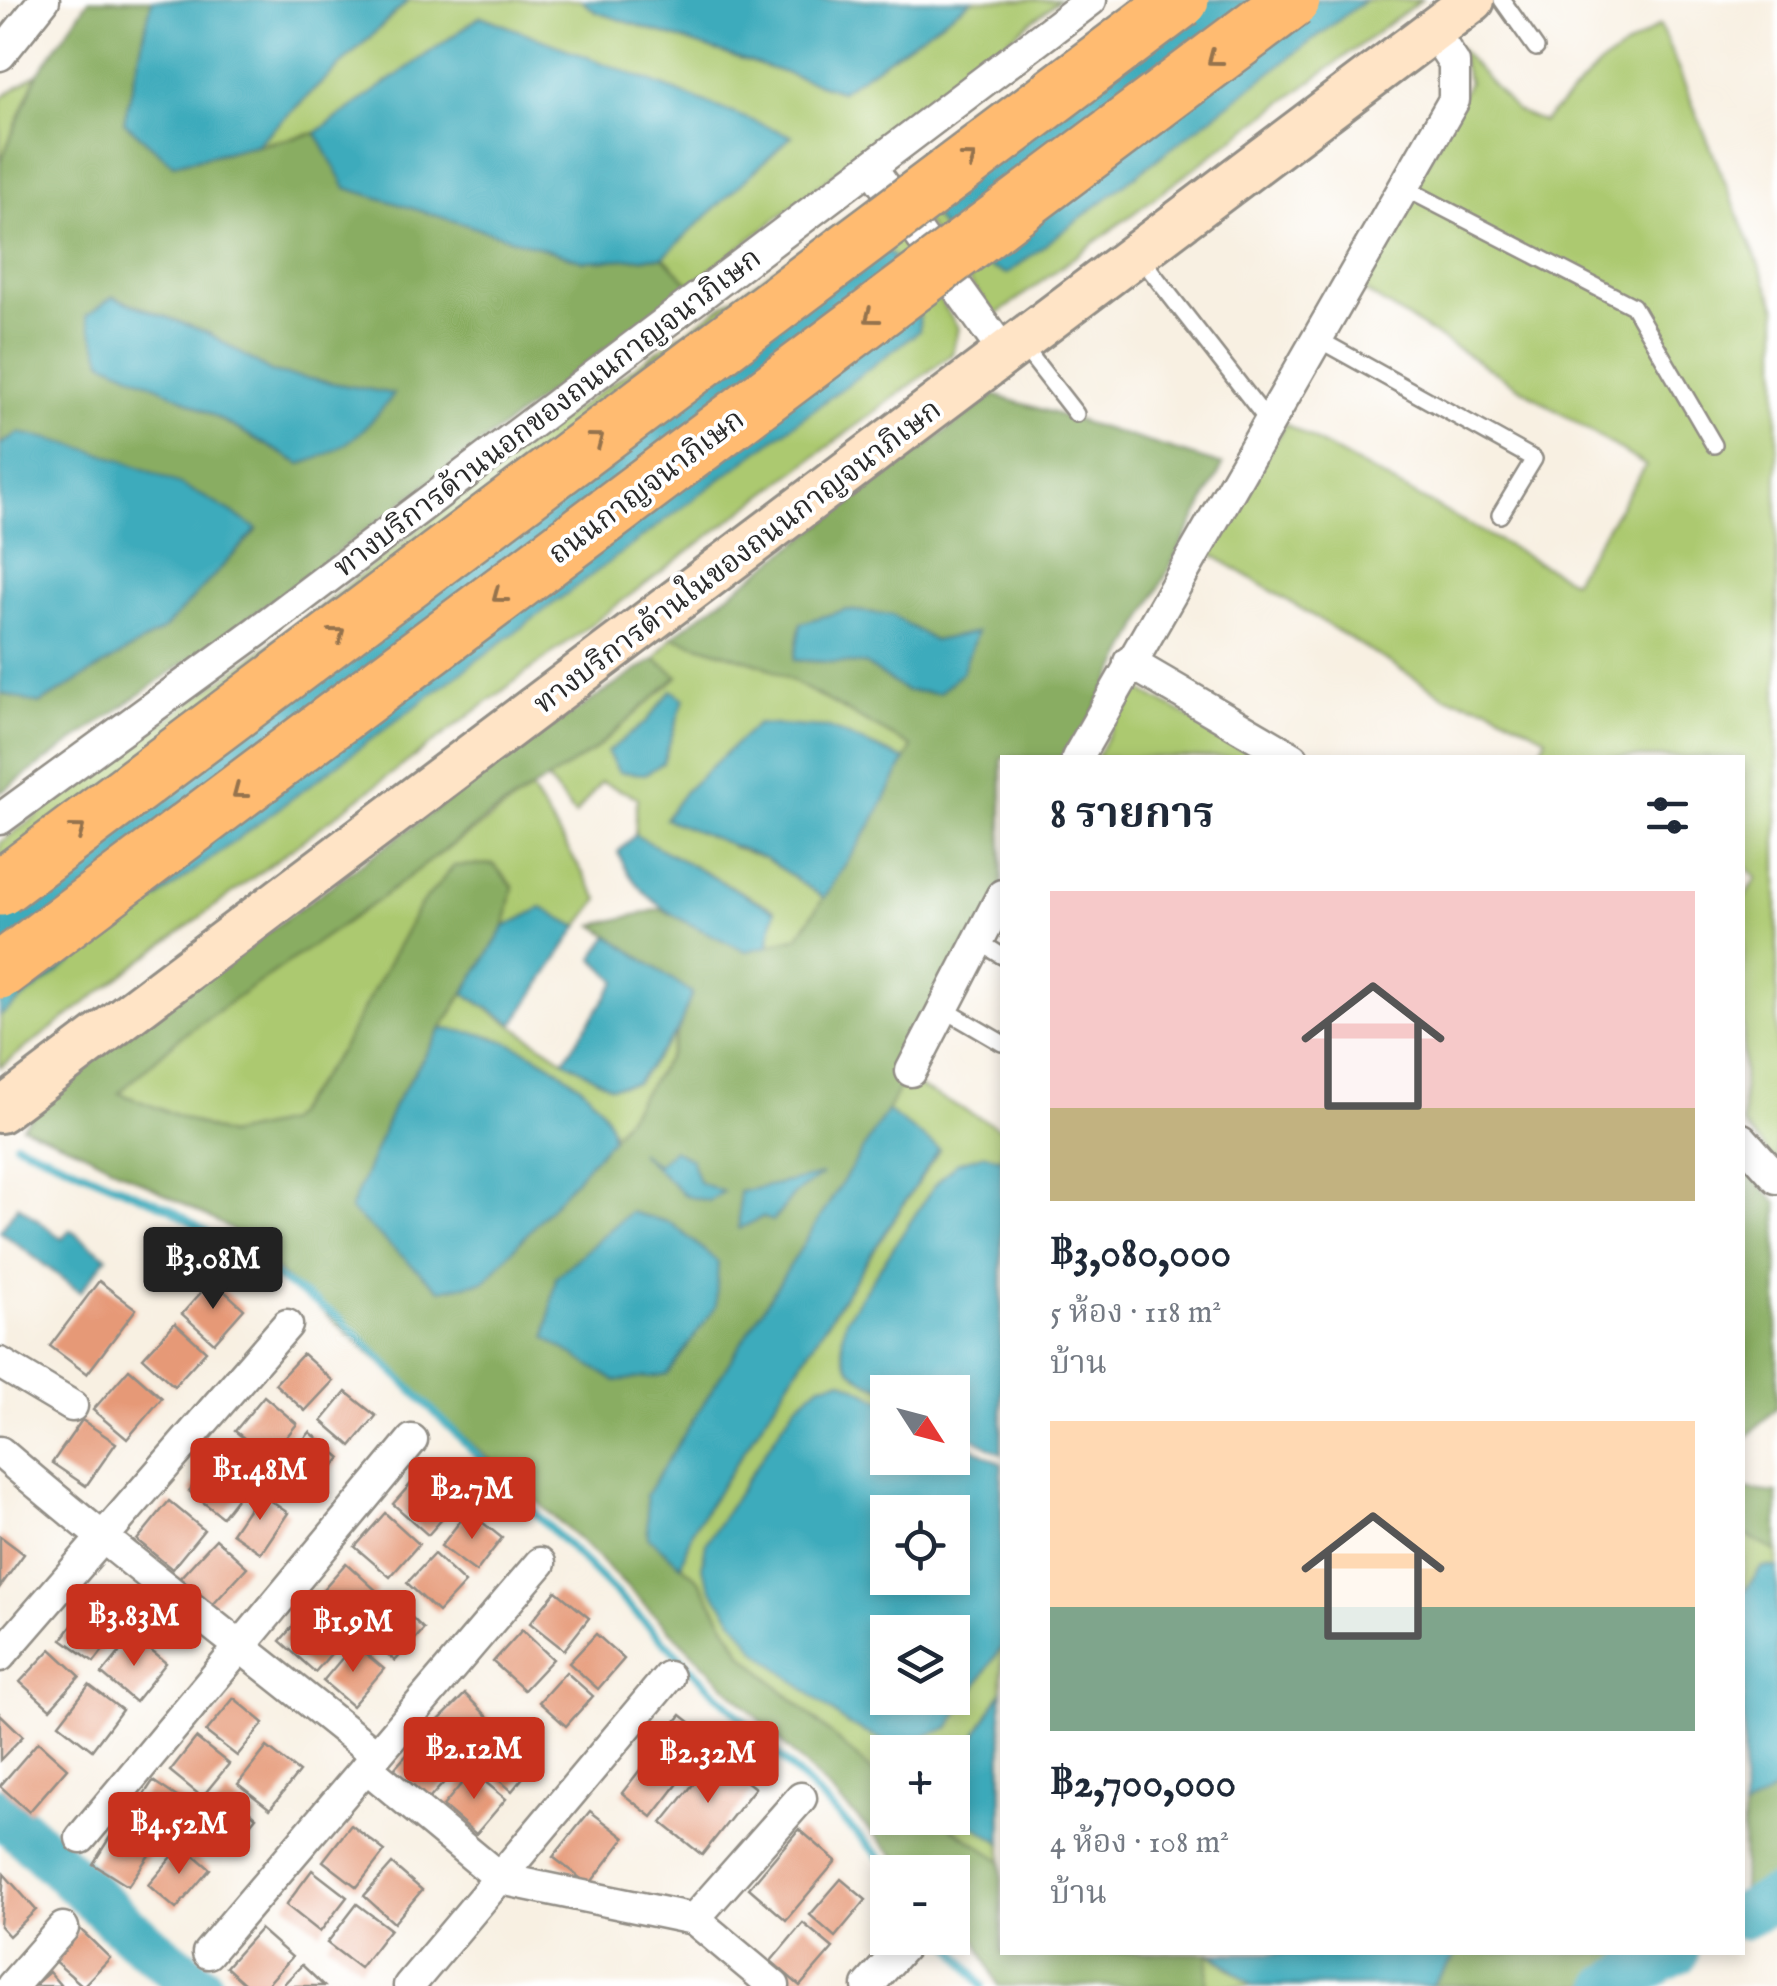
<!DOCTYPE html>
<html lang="th">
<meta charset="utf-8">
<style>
:root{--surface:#fff;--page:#f6f6f7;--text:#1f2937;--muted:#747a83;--accent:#c8321e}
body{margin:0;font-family:"IM FELL English","Noto Serif Thai",serif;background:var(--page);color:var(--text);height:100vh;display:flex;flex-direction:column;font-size:38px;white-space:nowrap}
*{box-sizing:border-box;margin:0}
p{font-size:32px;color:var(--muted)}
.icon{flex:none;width:55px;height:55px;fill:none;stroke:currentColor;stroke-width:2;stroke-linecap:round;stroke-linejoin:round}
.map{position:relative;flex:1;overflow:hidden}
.details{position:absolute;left:1000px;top:755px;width:745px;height:1200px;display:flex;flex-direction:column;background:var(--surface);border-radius:0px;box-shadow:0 5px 15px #0003}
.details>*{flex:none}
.needle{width:65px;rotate:126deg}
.tools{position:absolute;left:870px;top:1375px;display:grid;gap:20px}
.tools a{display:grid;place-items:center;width:100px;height:100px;border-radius:0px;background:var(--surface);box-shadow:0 5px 15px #0003;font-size:50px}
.price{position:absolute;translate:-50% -85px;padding:0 22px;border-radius:10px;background:var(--accent);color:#fff;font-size:32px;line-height:65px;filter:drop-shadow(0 2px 5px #0008)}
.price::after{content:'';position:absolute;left:50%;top:60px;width:30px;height:22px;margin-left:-15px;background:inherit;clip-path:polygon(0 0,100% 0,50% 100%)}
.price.current{background:#222;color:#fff}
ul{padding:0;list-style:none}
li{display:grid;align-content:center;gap:20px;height:530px;padding:0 50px}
li span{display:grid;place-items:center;height:310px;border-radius:0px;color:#555}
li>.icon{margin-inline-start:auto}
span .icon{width:180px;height:180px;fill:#fffc;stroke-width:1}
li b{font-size:42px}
h2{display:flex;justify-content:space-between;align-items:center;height:120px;padding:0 50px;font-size:42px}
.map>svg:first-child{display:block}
.green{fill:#acc970;stroke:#6c7a4e;stroke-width:2.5}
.forest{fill:#89ad62;stroke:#5a6c46;stroke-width:2.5;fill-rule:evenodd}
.water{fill:#3eabbc;stroke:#346b74;stroke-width:2.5;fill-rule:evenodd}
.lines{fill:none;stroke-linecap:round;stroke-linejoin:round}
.stream{stroke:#3eabbc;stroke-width:8}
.river{stroke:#3eabbc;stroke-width:48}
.building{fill:#e69977}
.lane-casing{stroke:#928e86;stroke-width:20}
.street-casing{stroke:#928e86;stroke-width:35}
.secondary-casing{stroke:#928e86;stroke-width:48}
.lane{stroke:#fff;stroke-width:15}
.street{stroke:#fff;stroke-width:30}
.secondary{stroke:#ffe4c6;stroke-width:42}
.highway-bridge-casing{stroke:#928e86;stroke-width:60;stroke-linecap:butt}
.highway-bridge{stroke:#ffbb71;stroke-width:55}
.oneway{stroke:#95734e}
.labels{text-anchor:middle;stroke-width:8;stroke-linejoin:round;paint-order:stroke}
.street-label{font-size:30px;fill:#2b2b2b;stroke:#fff}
</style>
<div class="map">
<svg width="1777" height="1986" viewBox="0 0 1777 1986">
<rect width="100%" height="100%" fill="#fff"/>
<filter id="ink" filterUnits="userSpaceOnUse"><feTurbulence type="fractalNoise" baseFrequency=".01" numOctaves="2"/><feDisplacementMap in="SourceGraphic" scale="20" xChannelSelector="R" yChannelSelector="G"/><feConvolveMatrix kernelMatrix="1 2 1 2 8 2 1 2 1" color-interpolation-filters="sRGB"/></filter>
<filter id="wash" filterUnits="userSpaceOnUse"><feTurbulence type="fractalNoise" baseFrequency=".0048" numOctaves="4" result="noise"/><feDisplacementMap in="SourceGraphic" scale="40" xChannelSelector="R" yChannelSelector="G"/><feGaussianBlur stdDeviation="2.25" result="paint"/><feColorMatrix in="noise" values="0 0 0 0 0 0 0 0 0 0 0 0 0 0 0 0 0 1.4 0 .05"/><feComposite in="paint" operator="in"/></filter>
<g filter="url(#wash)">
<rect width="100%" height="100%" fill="#f8f0e2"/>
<g class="green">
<polygon points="409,0 581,0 596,12 841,91 972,0 1059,0 691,285 663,257 791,136 481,16 316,133 256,145"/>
<polygon points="1130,0 1421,0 995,316 892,178"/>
<polygon points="1660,25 1777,308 1777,1164 1743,1124 1743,901 1757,878 1743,863 1742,758 1537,757 1546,737 1489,707 1446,697 1208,552 1285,424 1572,581 1646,466 1361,289 1469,82 1456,45 1517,111 1543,122 1600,65"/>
<polygon points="38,73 0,163 0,99"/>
<polygon points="875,199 958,328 952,354 0,1067 0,843 314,611 541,433"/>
<polygon points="672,637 763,665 912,747 905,760 829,728 732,847 765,858 824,898 798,937 768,946 775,910 635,835 637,797 601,782 575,815 547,779 593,751 677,677 655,659"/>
<polygon points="1134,686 1259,757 1096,758"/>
<polygon points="531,790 599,899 578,927 542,908 505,927 513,886 493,864 287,1122 227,1135 118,1093 180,1037"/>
<polygon points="464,993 564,1060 636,1083 678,1030 668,1058 611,1139 612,1129 495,1037 442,1029"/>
<polygon points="903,1079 1002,1129 1002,1159 985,1154 856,1375 889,1392 887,1403 842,1380 748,1484 706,1543 756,1650 949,1728 1002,1646 1002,1691 953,1773 952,1752 888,1752 887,1785 743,1655 699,1580 681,1565 692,1531 939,1150 887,1111"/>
<polygon points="1743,1533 1777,1552 1777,1567 1762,1567 1743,1593"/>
<polygon points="953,1812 1002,1843 1002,1861 937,1818 952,1818"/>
<polygon points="1209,1953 1253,1986 1206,1986"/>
</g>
<g class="forest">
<path d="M89,0H152L124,122L173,164L316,133L347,188L584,261L663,257L691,285L275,599L0,793V693L40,704L164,629L257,530L19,433L0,445V163L38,73ZM114,297L208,333L271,372L394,394C365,430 345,451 300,464L180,397Z"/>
<path d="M994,395L1223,465L1071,757L1002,758V889L882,1121L648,1537L699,1580L743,1655L887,1785L888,1818H937L1002,1861V1952L1209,1953L1206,1986H998L976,1939L953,1915L952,1872H911L581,1541L229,1228L82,1151L22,1126L71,1075L534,738L655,659L678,676L593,751L486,818L381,898L180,1037L119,1093L227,1135L287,1122L342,1048L419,907L454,866L493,864L513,887L505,927L395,1103L485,1281L611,1139L668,1058L692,993L594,925L660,909L746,951L798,937L874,820L912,747L763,665L672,637ZM845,610L892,615L934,641L976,633L906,691L865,664L794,660L801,623ZM820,1176L794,1194L774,1220L763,1217L739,1229V1192Z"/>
<polygon points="1743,1165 1777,1203 1777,1407 1743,1441"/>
<polygon points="1743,1489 1777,1493 1777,1552 1743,1533"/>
<polygon points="1777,1789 1777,1887 1743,1905 1743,1810"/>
<polygon points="1458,1953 1649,1953 1584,1986 1431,1986"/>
</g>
<g class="water">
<polygon points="152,0 409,0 256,145 173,164 124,122"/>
<polygon points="581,0 972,0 841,91 596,12"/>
<path d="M1150,0H1365L1007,274C956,256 941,229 913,184Z"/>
<polygon points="481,16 792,136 663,257 584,261 346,188 316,133"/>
<path d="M861,228C899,261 922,277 919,331L0,1016V865Z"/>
<path d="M113,297L208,333L271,372L394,394C366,430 346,451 301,464L180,397L103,361L86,316Z"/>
<path d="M19,433C104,448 187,481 257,529L164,629L39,704L0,693V445Z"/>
<polygon points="845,610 892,615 934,641 977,632 962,672 939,693 906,691 865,664 794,660 801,623"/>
<polygon points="672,690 684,699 663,763 645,774 619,772 607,752 646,722"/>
<polygon points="757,724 829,728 905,760 874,820 824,898 765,858 665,819 685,791"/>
<path d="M635,835L775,911L768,946L746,951C696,926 639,908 618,852Z"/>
<polygon points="542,908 578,927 514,1024 464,993 505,927"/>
<polygon points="609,936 692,993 678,1030 636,1083 611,1087 564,1060 617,981 593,958"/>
<path d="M442,1029C459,1031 478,1032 495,1038C531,1048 616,1097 611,1139L485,1281L440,1290L350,1210L395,1103Z"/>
<polygon points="887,1111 939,1149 692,1531 681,1565 648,1537 646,1495"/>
<polygon points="673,1150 691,1159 699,1182 723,1192 709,1201 686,1196 639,1152 657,1165"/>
<path d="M985,1154L1002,1159V1454L953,1427L952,1392C902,1392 824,1394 846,1319L934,1186L956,1163Z"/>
<polygon points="822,1175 794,1194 773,1221 762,1217 739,1229 739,1192"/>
<polygon points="18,1205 62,1239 70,1230 107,1257 80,1292 0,1231"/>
<polygon points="630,1212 671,1223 718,1262 716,1306 667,1375 615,1381 546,1338 556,1277"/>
<path d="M842,1380L887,1403L888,1458H952L953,1437L1002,1464V1646L949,1728L895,1746L847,1724L756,1650L711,1589L702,1567L706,1543L795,1406L821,1384ZM888,1512H952V1578H888ZM888,1632H952V1698H888Z"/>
<polygon points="1762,1567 1777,1567 1777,1789 1743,1810 1743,1593"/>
<polygon points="1002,1691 1002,1843 952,1812 953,1773"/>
<polygon points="1211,1953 1458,1953 1431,1986 1253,1986"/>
</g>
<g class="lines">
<g class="stream">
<polyline points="16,1143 169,1208 341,1319 895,1872"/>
<polyline points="946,1938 982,1986"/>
</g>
<g class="river">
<polyline points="0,1811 134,1935 199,1986"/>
<polyline points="1742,1916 1777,1898"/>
<polyline points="1612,1986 1675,1952"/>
</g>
</g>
<g id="blocks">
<g class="building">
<polygon points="212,1280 244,1309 214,1343 182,1314"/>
<polygon points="99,1281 136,1309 87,1374 50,1346"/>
<polygon points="175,1323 206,1351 174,1386 143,1358"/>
<polygon points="303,1354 333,1381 305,1411 275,1384"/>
<polygon points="129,1369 162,1398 127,1439 93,1410"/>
<polygon points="346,1392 376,1416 351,1446 322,1421"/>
<polygon points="264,1396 297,1424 269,1458 235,1431"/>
<polygon points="82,1420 116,1443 86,1486 52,1463"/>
<polygon points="310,1432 341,1458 314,1490 283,1464"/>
<polygon points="214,1458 248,1484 222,1517 189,1491"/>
<polygon points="423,1470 458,1501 428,1535 393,1504"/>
<polygon points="259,1493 288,1513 261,1553 232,1533"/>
<polygon points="169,1501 204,1530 172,1569 137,1540"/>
<polygon points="468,1511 502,1538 476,1572 441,1546"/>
<polygon points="385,1513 419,1544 390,1577 355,1547"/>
<polygon points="0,1536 24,1554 0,1587"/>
<polygon points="216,1539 247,1567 209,1609 178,1580"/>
<polygon points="434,1554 465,1583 438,1612 407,1583"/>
<polygon points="346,1563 378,1592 351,1624 318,1595"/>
<polygon points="556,1591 589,1618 564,1650 530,1623"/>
<polygon points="394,1601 424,1629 395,1661 365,1634"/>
<polygon points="89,1603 121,1626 94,1662 62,1639"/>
<polygon points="308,1609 343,1640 315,1672 280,1641"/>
<polygon points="522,1630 553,1659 524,1690 493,1662"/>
<polygon points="596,1634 624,1659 598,1689 569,1663"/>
<polygon points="133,1636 166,1663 135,1702 102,1674"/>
<polygon points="354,1644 384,1669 352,1706 323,1681"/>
<polygon points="51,1649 80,1676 50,1709 20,1682"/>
<polygon points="566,1672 593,1696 566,1726 539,1702"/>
<polygon points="89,1685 122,1710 92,1750 59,1724"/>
<polygon points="465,1694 497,1726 464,1759 432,1727"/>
<polygon points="234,1698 264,1723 237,1756 206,1732"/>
<polygon points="0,1714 23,1736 0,1760"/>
<polygon points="681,1715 710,1738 683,1773 653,1749"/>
<polygon points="508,1734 538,1759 512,1791 482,1766"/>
<polygon points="425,1735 459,1766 428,1800 394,1769"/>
<polygon points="196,1738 229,1764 202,1797 170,1771"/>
<polygon points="38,1742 67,1768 29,1812 0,1786"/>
<polygon points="267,1747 299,1772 270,1809 238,1784"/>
<polygon points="650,1757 680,1781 652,1817 622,1793"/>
<polygon points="715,1757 755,1788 702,1855 662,1823"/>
<polygon points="472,1771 506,1799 476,1834 443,1806"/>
<polygon points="153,1781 189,1805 167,1838 131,1814"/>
<polygon points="227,1793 256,1817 228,1851 199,1828"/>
<polygon points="590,1811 625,1838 589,1885 553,1857"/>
<polygon points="351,1825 385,1851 357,1887 323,1861"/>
<polygon points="799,1829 836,1861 786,1920 749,1888"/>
<polygon points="113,1832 149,1855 128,1886 93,1864"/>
<polygon points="182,1845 210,1869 176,1909 148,1885"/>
<polygon points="392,1864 422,1890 394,1923 364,1896"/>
<polygon points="312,1870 347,1897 320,1932 286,1905"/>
<polygon points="4,1874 36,1910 9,1936 0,1926"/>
<polygon points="841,1879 866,1900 835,1937 810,1915"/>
<polygon points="357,1904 390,1929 360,1968 327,1943"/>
<polygon points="803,1923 833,1948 800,1986 771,1961"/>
<polygon points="80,1929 110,1958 83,1986 52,1959"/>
<polygon points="260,1929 292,1957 266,1986 247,1986 226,1967"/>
<polygon points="302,1965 324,1986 282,1986"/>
<polygon points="49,1972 61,1986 33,1986"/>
</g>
</g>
</g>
<g filter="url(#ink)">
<use href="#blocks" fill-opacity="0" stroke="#928e86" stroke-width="2.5"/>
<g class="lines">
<defs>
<g id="lane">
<polyline points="1502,0 1536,48"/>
<polyline points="1403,187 1633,306 1714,445"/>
<polyline points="1140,257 1268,421"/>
<polyline points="1316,338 1534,459 1500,515"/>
<polyline points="1023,346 1076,414"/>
<polyline points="978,941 1002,956"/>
<polyline points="942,1008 1002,1043"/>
</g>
<g id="street">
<polyline points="0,55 44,0"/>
<polyline points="871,167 1005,354"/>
<polyline points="1129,662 1293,758"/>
<polyline points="1077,758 1454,100 1454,63 1433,31"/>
<polyline points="0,819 256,632 1091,0"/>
<polyline points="911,1071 1002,895"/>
<polyline points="1742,1139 1777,1178"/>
<polyline points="0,1363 72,1406"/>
<path d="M0,1452C122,1557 251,1653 376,1755"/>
<polyline points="0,1656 287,1325"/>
<polyline points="366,1767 501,1879 694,1919 774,1986"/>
<polyline points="81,1838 412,1440"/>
<polyline points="694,1919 801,1798"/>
<polyline points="208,1953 540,1563"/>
<polyline points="12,1986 63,1928"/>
<polyline points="409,1986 668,1677"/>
<polyline points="868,1986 911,1938"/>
</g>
<polyline id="secondary" points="0,1111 1473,0"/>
</defs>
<use href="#lane" class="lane-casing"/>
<use href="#street" class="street-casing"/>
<use href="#secondary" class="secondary-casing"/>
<use href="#lane" class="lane"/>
<use href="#street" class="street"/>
<use href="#secondary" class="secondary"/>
<defs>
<g id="highway-bridge">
<polyline points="0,888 1181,0"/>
<polyline points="0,971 1292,0"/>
</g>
</defs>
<use href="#highway-bridge" class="highway-bridge-casing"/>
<use href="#highway-bridge" class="highway-bridge"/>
</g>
<defs><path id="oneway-chevron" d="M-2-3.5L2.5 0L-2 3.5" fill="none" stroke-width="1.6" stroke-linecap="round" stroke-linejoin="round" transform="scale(2.5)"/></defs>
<g class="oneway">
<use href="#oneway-chevron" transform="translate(1214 59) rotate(143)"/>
<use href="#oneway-chevron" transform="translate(969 159) rotate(-37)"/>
<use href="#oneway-chevron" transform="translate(871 317) rotate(143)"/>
<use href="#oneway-chevron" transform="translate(597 439) rotate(-37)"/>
<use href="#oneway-chevron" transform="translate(499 596) rotate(143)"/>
<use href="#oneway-chevron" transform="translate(338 634) rotate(-37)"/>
<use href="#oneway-chevron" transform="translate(239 792) rotate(143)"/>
<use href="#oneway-chevron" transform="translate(78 830) rotate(-37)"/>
</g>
</g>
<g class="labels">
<g class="street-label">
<text transform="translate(547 412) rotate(-37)" y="10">ทางบริการด้านนอกของถนนกาญจนาภิเษก</text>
<text transform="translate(646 486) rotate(-37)" y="10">ถนนกาญจนาภิเษก</text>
<text transform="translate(737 556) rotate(-37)" y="10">ทางบริการด้านในของถนนกาญจนาภิเษก</text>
</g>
</g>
</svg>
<div class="tools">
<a><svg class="needle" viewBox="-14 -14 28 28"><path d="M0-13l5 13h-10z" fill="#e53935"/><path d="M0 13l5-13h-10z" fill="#747a83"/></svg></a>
<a><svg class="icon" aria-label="locate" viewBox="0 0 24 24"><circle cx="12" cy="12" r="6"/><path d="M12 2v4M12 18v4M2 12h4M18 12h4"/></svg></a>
<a><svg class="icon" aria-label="layers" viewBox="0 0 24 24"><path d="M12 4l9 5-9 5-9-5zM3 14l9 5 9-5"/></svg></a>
<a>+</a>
<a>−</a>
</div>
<b class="price current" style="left:213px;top:1312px">฿3.08M</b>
<b class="price" style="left:260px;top:1523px">฿1.48M</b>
<b class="price" style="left:472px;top:1542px">฿2.7M</b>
<b class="price" style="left:134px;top:1669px">฿3.83M</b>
<b class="price" style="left:353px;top:1675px">฿1.9M</b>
<b class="price" style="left:474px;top:1802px">฿2.12M</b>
<b class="price" style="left:708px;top:1806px">฿2.32M</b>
<b class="price" style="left:179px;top:1877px">฿4.52M</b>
<section class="details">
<h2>8 รายการ<svg class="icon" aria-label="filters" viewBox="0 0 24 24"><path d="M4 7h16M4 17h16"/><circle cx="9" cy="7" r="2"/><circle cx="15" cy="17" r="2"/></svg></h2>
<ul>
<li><span style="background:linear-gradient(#f6c9c9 70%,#c2b280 0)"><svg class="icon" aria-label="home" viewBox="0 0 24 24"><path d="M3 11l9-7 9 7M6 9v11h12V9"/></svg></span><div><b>฿3,080,000</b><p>5 ห้อง · 118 m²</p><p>บ้าน</p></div></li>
<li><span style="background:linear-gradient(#ffd9b3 60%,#7fa58c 0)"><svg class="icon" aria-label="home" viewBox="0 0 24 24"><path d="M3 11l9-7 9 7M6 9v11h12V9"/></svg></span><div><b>฿2,700,000</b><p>4 ห้อง · 108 m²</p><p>บ้าน</p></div></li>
</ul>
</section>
</div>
